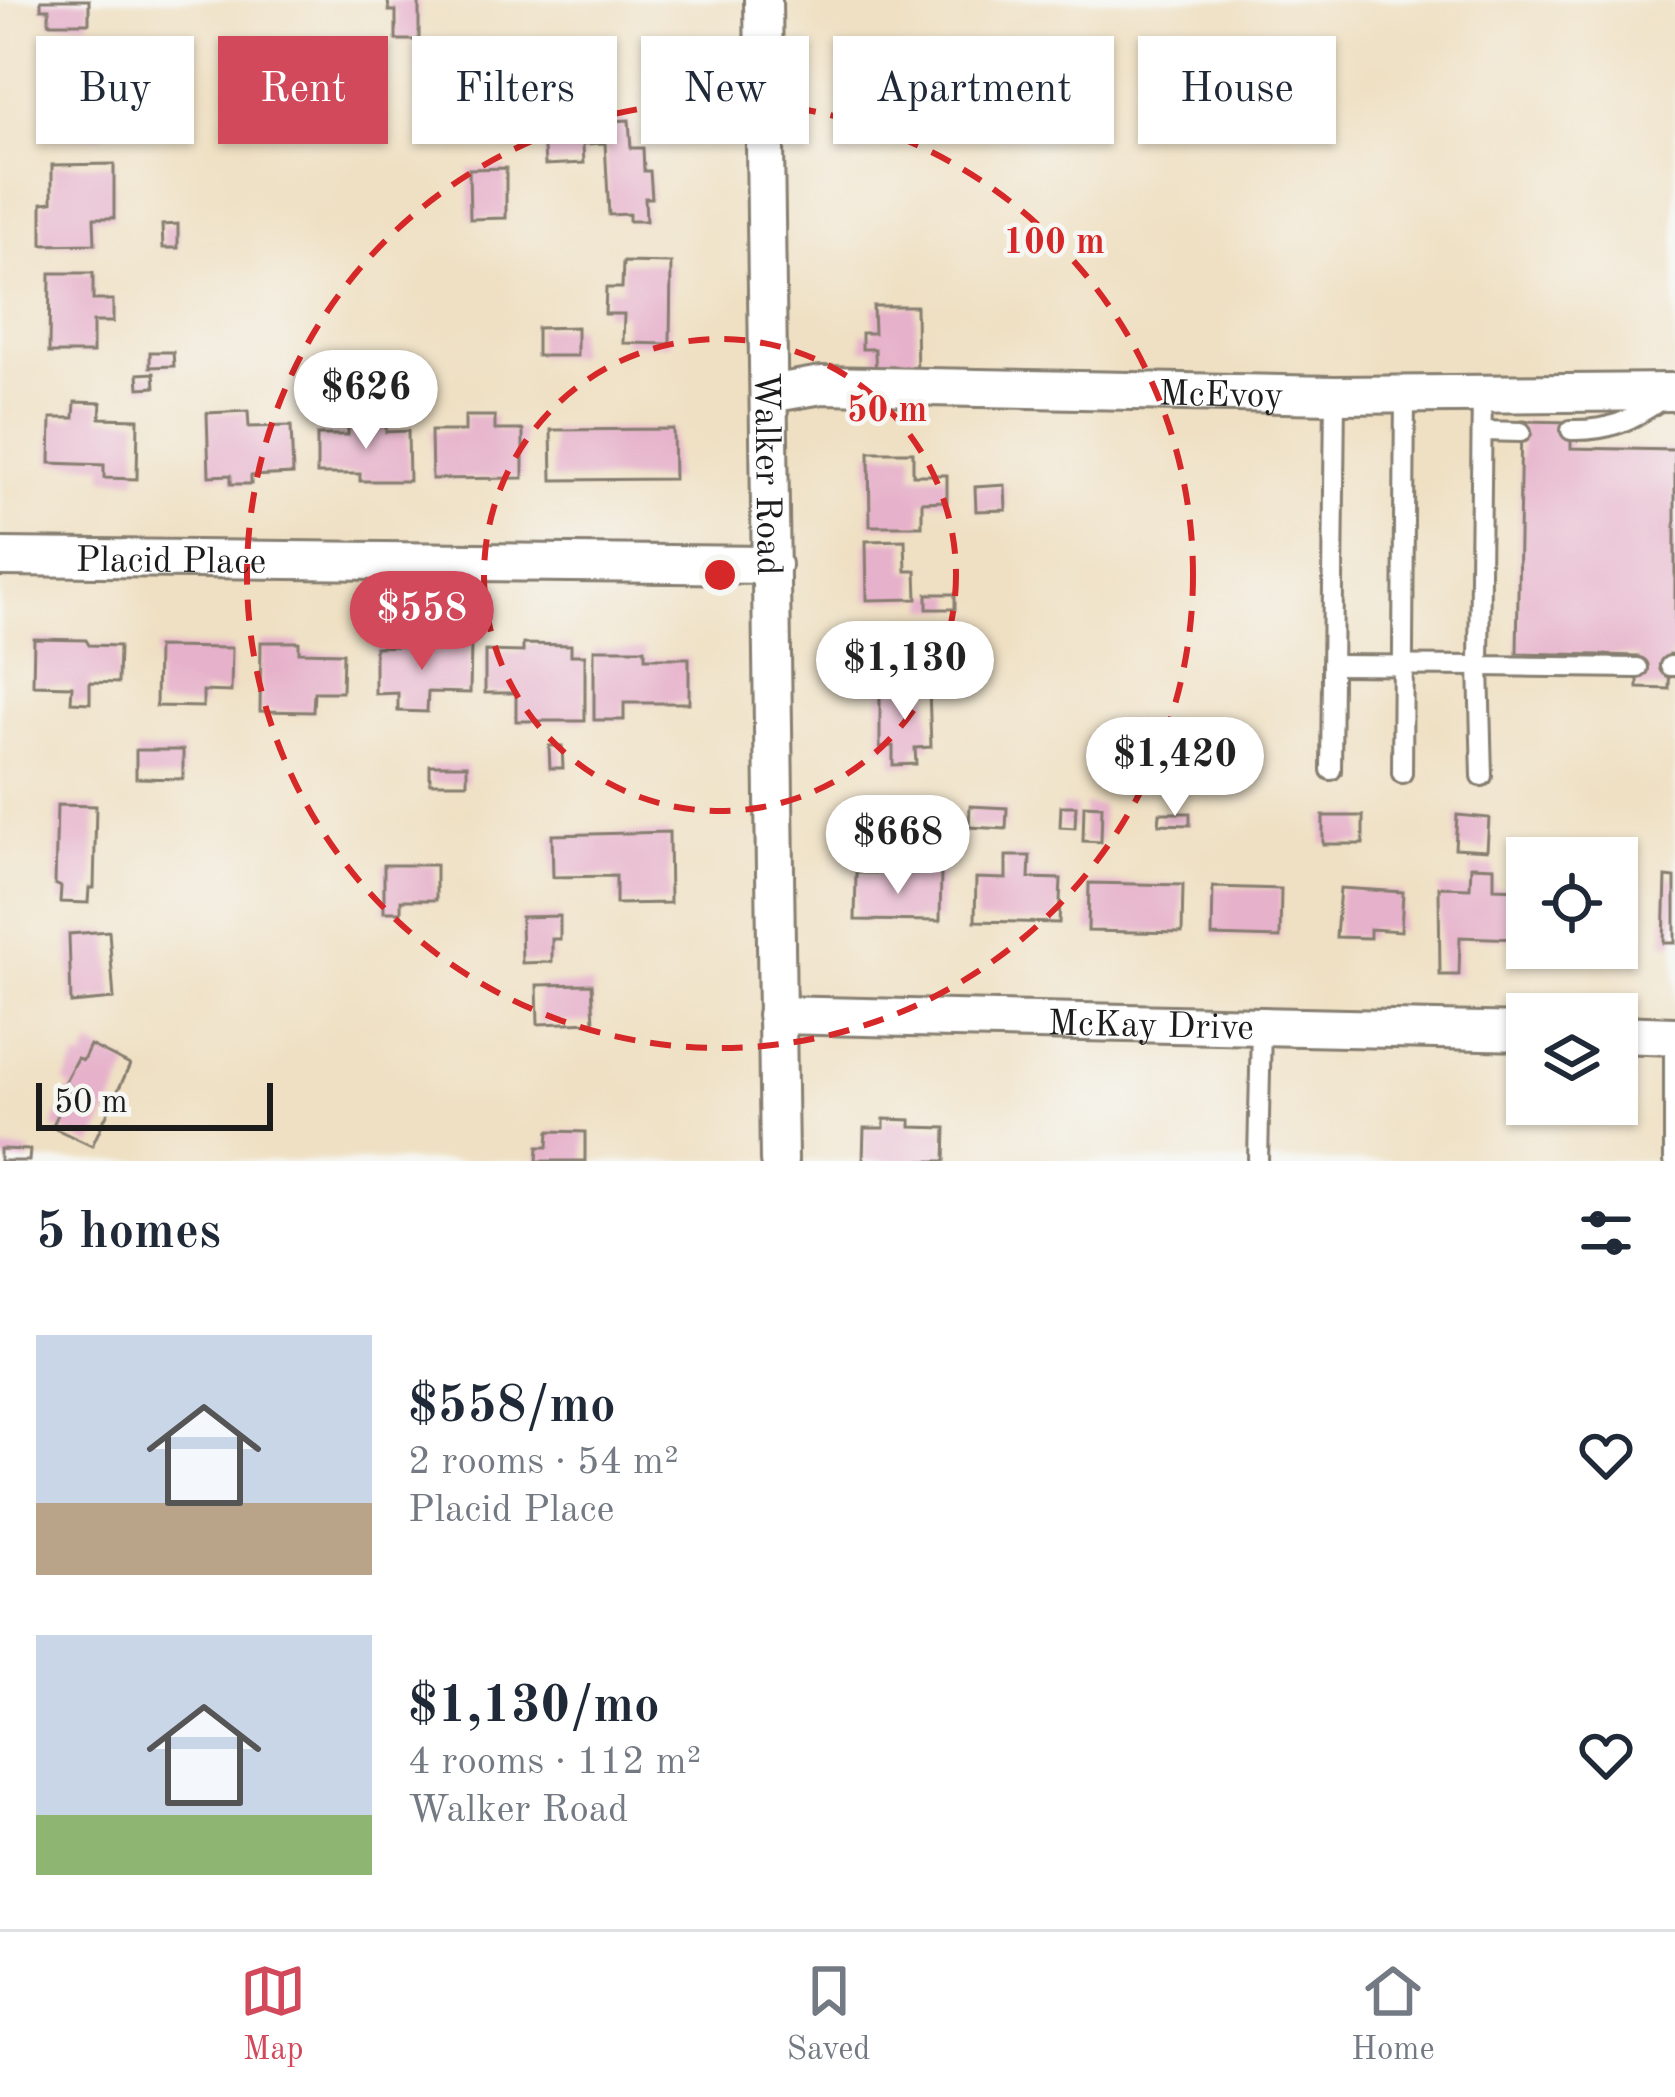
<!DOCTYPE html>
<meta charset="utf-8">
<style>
:root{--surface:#fff;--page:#f6f6f7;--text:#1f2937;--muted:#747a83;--line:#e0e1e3;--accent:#d1495b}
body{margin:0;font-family:"Old Standard TT",serif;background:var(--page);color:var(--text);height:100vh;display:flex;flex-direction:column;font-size:45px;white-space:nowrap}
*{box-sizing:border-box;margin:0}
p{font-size:39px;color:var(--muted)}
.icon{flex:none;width:66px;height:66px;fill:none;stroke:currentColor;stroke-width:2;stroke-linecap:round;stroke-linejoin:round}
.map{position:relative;height:1161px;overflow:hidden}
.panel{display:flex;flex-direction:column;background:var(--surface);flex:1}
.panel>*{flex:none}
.top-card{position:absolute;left:36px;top:36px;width:1605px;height:108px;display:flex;gap:24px}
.buttons{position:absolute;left:1506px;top:837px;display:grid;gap:24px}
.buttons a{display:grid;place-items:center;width:132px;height:132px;border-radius:0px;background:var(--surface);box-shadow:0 3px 9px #0004;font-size:60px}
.scale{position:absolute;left:36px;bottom:30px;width:237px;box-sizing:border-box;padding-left:12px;border:6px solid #1c1c1c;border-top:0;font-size:33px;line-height:42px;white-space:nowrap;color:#1c1c1c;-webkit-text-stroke:9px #f6f6f2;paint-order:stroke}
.price{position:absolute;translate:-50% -102px;padding:0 27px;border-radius:42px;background:#fff;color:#222;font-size:39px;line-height:78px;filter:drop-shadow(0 3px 6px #0008)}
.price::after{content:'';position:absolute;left:50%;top:72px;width:36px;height:27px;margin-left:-18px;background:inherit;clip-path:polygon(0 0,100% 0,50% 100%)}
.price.active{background:var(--accent);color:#fff}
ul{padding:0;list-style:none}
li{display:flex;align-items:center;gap:36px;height:300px;padding:0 36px}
li span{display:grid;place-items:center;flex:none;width:336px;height:240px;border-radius:0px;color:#555}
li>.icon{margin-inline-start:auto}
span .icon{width:144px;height:144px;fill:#fffc;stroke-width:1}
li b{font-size:51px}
h2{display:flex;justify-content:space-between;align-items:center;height:144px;padding:0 36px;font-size:51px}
.chip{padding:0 42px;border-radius:0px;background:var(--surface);box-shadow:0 3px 9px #0004;font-size:42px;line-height:108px}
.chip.active{background:var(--accent);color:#fff}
.tabs{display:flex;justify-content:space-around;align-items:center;height:168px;border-top:3px solid var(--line);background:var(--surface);font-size:33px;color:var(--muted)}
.tabs a{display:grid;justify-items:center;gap:6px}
.tabs .active{color:var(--accent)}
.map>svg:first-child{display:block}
.building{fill:#e6b1ca}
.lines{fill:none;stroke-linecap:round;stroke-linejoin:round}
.lane-casing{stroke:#867e70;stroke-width:24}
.street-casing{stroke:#867e70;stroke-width:42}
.lane{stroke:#fff;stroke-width:18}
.street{stroke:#fff;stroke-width:36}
.ring{fill:none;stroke:#d62828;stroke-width:6;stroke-dasharray:21 15}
.labels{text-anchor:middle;stroke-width:9;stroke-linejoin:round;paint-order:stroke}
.street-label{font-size:36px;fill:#1c1c1c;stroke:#f6f6f2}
.centre{fill:#d62828;stroke:#f6f6f2;stroke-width:6}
.ring-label{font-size:36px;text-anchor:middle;font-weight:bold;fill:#d62828;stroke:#f6f6f2;stroke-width:9;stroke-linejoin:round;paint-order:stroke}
</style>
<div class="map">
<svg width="1675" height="1161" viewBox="0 0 1675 1161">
<rect width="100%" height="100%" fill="#f6f6f2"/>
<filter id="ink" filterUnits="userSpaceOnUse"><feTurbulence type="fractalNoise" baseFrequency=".00833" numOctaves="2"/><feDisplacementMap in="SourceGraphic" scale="24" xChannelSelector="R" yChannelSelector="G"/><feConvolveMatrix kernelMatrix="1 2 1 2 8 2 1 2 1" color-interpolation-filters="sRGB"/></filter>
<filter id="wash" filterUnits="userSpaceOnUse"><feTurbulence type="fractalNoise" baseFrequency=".004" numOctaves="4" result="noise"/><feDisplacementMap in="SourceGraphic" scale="48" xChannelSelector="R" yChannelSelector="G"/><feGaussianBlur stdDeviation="2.7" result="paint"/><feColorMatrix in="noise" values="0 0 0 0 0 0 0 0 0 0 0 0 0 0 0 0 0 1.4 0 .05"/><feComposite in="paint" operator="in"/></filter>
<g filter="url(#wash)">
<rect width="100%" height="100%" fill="#efe0c3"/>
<g id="blocks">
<g class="building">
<polygon points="41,0 89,0 89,23 49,23 49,9 41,9"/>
<polygon points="388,0 419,0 419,40 396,40 396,11 389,11"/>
<rect x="54" y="54" width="48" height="82"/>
<polygon points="629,120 631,148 643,148 644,171 650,171 652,198 645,198 646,221 629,221 629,214 609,215 605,143 587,144 586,122"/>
<polygon points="582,129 584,163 545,165 543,132"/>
<polygon points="114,164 114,218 94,218 95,244 42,245 42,203 52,202 52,165"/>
<polygon points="506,168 506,218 470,219 469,169"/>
<polygon points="178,224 178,248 163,248 162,225"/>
<polygon points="623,262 671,263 670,344 623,343 624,314 605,314 606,288 622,288"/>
<polygon points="50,273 93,273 93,300 113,300 113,322 93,322 93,353 49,353"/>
<polygon points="873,306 916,306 917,385 876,386 875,349 862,349 862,333 874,333"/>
<polygon points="577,327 577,356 537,356 537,328"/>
<polygon points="150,352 173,352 174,366 150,367"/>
<polygon points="154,373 155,387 139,388 138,374"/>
<polygon points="75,402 101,403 100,418 138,419 137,479 104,478 104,465 50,463 51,418 74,418"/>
<polygon points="248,411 249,427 291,426 293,474 251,476 251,484 231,484 231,475 209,476 207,413"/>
<polygon points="465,416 495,416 495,430 523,430 523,478 432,479 431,431 465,431"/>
<polygon points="348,417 386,417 386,432 408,431 409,481 360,481 360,474 317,474 317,435 348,435"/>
<polygon points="1521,421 1571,422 1571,448 1675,450 1675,655 1670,654 1669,689 1638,688 1638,656 1517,653"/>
<polygon points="673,429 674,479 552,480 551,430"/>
<polygon points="869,452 913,452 913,475 947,475 947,501 922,502 922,526 870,526"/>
<polygon points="1005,485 1006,510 976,511 975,487"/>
<polygon points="905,540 906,571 916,571 917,599 867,600 866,541"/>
<rect x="927" y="594" width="28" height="15"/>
<polygon points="34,639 86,640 89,645 119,646 118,683 90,682 90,703 71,702 72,686 33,685"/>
<polygon points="261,642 299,642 299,652 343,653 342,692 314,692 313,712 260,711"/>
<polygon points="471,644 470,693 428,692 427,712 398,711 398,693 375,694 375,647"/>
<polygon points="523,644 571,645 571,655 585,655 585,721 516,721 516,693 485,693 485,651 523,652"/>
<polygon points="157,647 232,648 231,692 203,691 203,707 156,706"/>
<polygon points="594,649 645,649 645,658 689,658 689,703 624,703 624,720 594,720"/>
<polygon points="929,689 931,747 915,748 916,764 893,765 893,746 880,747 880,690"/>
<polygon points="549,746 562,746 563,768 550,768"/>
<polygon points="136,750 183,750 183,779 136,778"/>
<rect x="430" y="765" width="37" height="18"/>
<polygon points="57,805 96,806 94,888 89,888 88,903 60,902 61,887 55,884"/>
<polygon points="1084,805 1102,806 1101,842 1083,841"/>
<polygon points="970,806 1007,808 1006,829 969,827"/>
<polygon points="1061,806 1076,806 1075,828 1060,827"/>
<polygon points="1160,813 1190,813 1190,825 1159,824"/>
<polygon points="1457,815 1489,818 1487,850 1455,848"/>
<rect x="1323" y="816" width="40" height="28"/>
<polygon points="669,832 670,903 616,904 616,876 553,877 552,835"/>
<polygon points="1006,856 1030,856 1029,878 1061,879 1059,923 975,921 976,878 1006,879"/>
<polygon points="384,865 436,865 436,900 401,900 401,912 384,912"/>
<polygon points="1471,866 1494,867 1494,888 1521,889 1519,939 1460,937 1459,975 1440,975 1439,887 1470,888"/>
<polygon points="856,873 941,873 940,921 855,920"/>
<polygon points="1617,876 1627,876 1626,918 1617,918"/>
<polygon points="1666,877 1675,878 1675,943 1664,943"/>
<polygon points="1089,883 1183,885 1182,933 1088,931"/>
<polygon points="1213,887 1281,889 1280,938 1212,936"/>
<polygon points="1340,888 1403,892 1401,931 1370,929 1370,938 1336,937"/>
<polygon points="560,916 560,939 552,939 552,962 522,963 521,917"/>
<polygon points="109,931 114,999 71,1003 69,934"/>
<polygon points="592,984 594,1022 538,1024 537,985"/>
<polygon points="90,1045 130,1065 92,1146 52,1127 71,1087 64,1083 77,1058 83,1060"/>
<polygon points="884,1119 911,1120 911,1127 946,1128 945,1161 863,1161 864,1128 884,1128"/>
<polygon points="549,1131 585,1132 585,1161 537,1161 538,1147 548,1147"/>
<polygon points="0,1149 30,1150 29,1161 0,1161"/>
</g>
</g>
</g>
<g filter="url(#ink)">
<use href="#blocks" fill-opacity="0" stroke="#867e70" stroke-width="3"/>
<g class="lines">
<defs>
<g id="lane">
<polyline points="1482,391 1479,666 1638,668"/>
<path d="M1571,430C1609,431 1631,421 1662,399"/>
<polyline points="1482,431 1521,432"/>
<polyline points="1332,665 1479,666 1482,776"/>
<polyline points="1670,666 1675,666"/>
<polyline points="1331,770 1335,395"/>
<polyline points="1402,773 1405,393"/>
<polyline points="1674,1036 1674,1161"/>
<polyline points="1258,1161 1261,1026"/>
</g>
<g id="street">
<path id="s1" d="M763,0L779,1161"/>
<path id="s2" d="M769,394L822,385L1335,395L1675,392"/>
<path id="s3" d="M0,557L772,565"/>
<path id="s4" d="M776,1015L1527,1032"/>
<polyline points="1617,1034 1675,1036"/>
</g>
</defs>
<use href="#lane" class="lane-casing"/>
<use href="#street" class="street-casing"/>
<use href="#lane" class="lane"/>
<use href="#street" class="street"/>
</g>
</g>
<g class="ring">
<circle cx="720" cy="575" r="236"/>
<circle cx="720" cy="575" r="473"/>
</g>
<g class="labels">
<g class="street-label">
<text dy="13" stroke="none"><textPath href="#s2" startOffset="453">McEvoy</textPath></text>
<text dy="13" stroke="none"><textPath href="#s1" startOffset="474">Walker Road</textPath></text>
<text dy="13" stroke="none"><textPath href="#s3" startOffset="171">Placid Place</textPath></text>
<text dy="13" stroke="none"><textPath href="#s4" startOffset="375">McKay Drive</textPath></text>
</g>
</g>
<circle cx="720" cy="575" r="18" class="centre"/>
<g class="ring-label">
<text x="1054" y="253">100 m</text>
<text x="887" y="421">50 m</text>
</g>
</svg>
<div class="buttons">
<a><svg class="icon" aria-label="locate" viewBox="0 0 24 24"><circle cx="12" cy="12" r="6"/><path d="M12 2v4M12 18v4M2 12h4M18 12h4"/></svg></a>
<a><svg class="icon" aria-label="layers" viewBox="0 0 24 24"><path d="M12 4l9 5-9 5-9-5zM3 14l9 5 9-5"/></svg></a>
</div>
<div class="scale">50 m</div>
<b class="price" style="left:366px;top:452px">$626</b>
<b class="price active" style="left:422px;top:673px">$558</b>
<b class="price" style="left:905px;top:723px">$1,130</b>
<b class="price" style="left:1175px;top:819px">$1,420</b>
<b class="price" style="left:898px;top:897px">$668</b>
<div class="top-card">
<a class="chip">Buy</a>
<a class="chip active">Rent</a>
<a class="chip">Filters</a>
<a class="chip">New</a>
<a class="chip">Apartment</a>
<a class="chip">House</a>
</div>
</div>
<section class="panel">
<h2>5 homes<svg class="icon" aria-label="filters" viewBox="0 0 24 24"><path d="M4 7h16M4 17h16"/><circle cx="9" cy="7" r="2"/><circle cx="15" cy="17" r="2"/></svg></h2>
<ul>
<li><span style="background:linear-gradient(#c9d6e8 70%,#b9a48a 0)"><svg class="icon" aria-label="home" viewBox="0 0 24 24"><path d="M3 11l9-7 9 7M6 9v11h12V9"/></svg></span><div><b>$558/mo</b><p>2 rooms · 54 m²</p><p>Placid Place</p></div><svg class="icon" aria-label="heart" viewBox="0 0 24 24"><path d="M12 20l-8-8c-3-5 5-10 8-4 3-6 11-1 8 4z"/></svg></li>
<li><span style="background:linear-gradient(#c9d6e8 75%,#8fb573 0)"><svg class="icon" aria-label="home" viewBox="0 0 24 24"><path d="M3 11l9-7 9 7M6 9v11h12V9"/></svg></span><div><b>$1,130/mo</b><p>4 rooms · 112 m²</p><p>Walker Road</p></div><svg class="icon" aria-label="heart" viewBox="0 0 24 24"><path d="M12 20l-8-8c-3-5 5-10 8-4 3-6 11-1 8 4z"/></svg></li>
</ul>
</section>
<nav class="tabs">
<a class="active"><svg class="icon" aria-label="map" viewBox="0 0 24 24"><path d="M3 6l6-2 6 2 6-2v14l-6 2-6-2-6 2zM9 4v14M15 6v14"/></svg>Map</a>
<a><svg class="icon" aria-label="saved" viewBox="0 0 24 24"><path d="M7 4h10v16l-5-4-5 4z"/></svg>Saved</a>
<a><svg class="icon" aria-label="home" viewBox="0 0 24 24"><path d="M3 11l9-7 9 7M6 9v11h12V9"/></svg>Home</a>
</nav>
